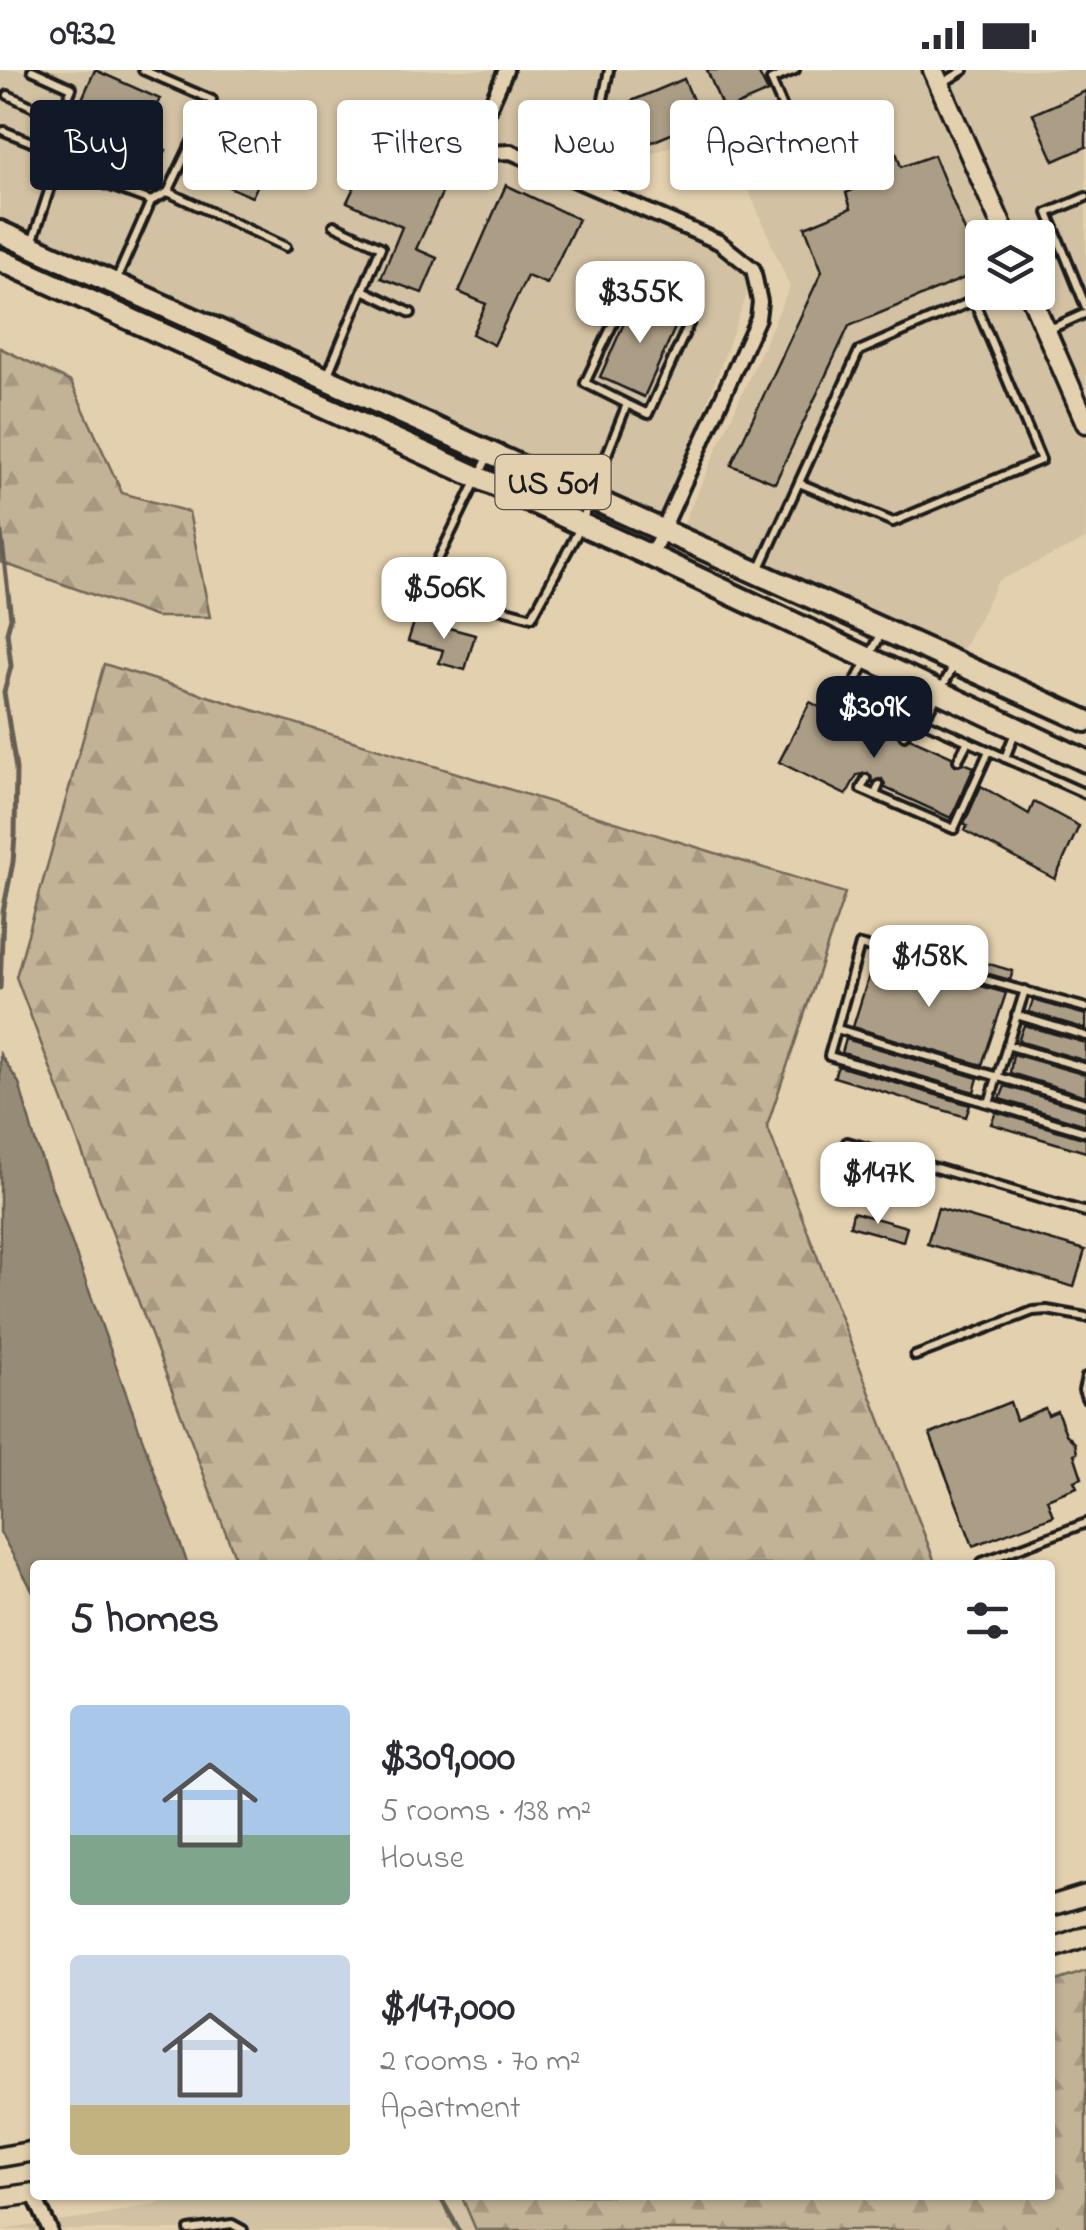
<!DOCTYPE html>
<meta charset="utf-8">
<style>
:root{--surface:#fff;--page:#f7f7f7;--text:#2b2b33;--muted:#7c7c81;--accent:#111827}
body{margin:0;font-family:"Indie Flower",sans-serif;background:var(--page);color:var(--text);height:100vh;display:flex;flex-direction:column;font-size:38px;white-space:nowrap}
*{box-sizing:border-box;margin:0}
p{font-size:32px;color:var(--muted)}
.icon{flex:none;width:55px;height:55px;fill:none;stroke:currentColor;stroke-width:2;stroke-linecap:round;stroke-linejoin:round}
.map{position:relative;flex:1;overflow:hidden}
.sheet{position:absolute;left:30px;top:1490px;width:1025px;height:640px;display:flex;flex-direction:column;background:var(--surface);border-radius:10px;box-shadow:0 2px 8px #0004}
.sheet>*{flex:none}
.top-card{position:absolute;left:30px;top:30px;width:1028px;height:90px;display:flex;gap:20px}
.tools{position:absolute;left:965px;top:150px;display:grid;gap:20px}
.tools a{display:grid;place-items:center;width:90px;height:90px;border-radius:10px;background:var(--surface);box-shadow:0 2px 8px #0004;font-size:50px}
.price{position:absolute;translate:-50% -85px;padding:0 22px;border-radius:20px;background:#fff;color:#222;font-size:32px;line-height:65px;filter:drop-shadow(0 2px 5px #0008)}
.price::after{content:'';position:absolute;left:50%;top:60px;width:30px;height:22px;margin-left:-15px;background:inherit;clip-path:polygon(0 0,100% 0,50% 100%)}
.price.active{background:var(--accent);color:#fff}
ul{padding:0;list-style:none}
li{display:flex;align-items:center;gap:30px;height:250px;padding:0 40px}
li span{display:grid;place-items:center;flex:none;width:280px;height:200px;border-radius:10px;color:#555}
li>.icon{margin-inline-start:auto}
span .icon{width:120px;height:120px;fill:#fffc;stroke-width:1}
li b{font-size:42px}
h2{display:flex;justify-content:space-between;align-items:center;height:120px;padding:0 40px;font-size:42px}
.tag{padding:0 35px;border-radius:10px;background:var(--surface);box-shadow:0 2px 8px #0004;font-size:35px;line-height:90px}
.tag.active{background:var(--accent);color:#fff}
.status{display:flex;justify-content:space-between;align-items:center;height:70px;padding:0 50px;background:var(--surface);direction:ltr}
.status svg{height:28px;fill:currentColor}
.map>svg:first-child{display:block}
.built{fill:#d2c1a2;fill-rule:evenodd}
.forest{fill:url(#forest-firs);stroke:#6f6759;stroke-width:2.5}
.water{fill:#968b76;stroke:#655f52;stroke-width:2.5}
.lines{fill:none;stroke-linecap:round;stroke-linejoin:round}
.stream{stroke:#655f52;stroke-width:5}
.building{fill:#ac9e86;stroke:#1c1c1c;stroke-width:2.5}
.service-casing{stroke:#1c1c1c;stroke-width:14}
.minor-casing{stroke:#1c1c1c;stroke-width:20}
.secondary-casing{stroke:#1c1c1c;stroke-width:25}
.primary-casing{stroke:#1c1c1c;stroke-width:28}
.service{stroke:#e3d0ae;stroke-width:6}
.minor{stroke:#e3d0ae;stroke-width:12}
.secondary{stroke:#e3d0ae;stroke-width:18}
.primary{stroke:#e3d0ae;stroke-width:20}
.labels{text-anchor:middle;stroke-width:8;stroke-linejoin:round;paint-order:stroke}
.shield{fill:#e3d0ae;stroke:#585248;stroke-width:2.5}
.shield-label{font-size:32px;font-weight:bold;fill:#1c1c1c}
</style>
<div class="status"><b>09:32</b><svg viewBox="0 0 49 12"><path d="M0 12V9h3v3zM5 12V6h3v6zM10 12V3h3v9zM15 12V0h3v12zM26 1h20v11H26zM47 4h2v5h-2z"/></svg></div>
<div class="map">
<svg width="1086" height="2160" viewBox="0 0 1086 2160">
<defs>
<pattern id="forest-firs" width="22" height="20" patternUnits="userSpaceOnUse" patternTransform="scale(2.5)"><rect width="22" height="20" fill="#c2b296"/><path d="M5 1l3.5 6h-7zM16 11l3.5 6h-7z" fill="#a69881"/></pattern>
</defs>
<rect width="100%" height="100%" fill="#e3d0ae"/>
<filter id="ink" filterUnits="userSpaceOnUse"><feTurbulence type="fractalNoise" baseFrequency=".01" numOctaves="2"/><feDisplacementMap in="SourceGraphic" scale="20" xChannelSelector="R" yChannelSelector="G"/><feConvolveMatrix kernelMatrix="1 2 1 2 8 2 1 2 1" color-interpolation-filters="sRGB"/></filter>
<g filter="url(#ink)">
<g class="built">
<path d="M0,0H1086V469L998,511L956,593L677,468L790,217L721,55L600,106L723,163L759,191L651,486L0,190ZM982,168H1038V222H982Z"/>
<polygon points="200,2125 461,2125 476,2160 0,2160 79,2149"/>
</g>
<g class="forest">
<polygon points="0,278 71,312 122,423 189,442 210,547 156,547 0,492"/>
<polygon points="104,594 845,823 767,1056 936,1495 238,1495 16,907"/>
<polygon points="1086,1901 1086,2160 476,2160 461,2125 1050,2125 1050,1913"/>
</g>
<polygon class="water" points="0,984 19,1013 35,1071 188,1495 35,1495 35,1525 0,1462"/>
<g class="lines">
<g class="stream">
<polyline points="0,455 11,548 7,562 11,596 4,622 16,699 15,765 13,792 3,842 0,918"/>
<polyline points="439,2125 459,2160"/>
</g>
</g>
<g class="building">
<polygon points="95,0 160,29 148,50 164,57 155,75 166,80 154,103 131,90 126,106 80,86 90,66 70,56"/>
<polygon points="707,0 757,0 768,22 724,41"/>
<polygon points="684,9 702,51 640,77 622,35"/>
<polygon points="1086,21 1086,77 1054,91 1033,44"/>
<polygon points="896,82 901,97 934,85 981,201 849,256 775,413 731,395 822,201 805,157 851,138 846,123 876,109 869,94"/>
<polygon points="245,84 267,95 252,127 229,117"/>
<polygon points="369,86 444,119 416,179 437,188 422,223 381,208 402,157 347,132"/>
<polygon points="506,115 578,149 547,214 527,206 494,275 472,264 486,234 459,222"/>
<polygon points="637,224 681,244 644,327 600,307"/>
<polygon points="415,549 475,565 465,600 439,593 443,580 408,571"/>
<polygon points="810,632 878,668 882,660 888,665 894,661 902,671 910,668 952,687 956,696 964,693 974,697 951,748 885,718 882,709 872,712 868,703 857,705 846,725 779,692"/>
<polygon points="981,716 1029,744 1034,732 1079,756 1055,809 965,761 967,756 964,754"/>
<polygon points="882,862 1013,901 1010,910 879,873"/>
<polygon points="875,886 1006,923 982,995 853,957"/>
<polygon points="1033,930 1086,945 1086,959 1029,942"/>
<polygon points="1024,955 1086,973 1086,991 1018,971"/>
<polygon points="846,969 978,1008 974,1022 842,983"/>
<polygon points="1013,984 1086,1005 1086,1026 1010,1003"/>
<polygon points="838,996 970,1035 966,1047 834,1007"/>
<polygon points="1005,1016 1086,1040 1086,1055 1000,1029"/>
<polygon points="996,1042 1086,1069 1086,1082 991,1054"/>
<polygon points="938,1138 1085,1180 1074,1217 927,1174"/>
<polygon points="853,1142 907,1157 903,1171 850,1156"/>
<polygon points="1010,1332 1016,1350 1045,1338 1048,1345 1057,1341 1066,1364 1075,1373 1077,1383 1074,1384 1082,1408 1074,1411 1077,1417 1047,1429 1053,1446 973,1476 930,1364"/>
</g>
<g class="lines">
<defs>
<g id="service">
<polyline points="32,0 72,18 59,49 61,84 33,170"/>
<polyline points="941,14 964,0"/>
<polyline points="8,25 59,49"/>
<polyline points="4,61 61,84"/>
<polyline points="758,69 790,54 771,10 795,0"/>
<polyline points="83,106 151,131"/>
<polyline points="586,113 609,0"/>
<polyline points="168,122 286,177"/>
<polyline points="1054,158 1048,143 1086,127"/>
<polyline points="1030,168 1054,158 1086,237"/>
<polyline points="117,208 151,131 168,122 212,30 143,0"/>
<polyline points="363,220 411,243"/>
<polyline points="1048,260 1086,243"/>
<polyline points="328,304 381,177 334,155"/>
<polyline points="489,385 424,518 532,547 581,456 588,434"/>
<polyline points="799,413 893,452 1041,390 974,231"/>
<polyline points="592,422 627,334 585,313 633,211 694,243 648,344 627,334"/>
<polyline points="760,498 859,281 993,222"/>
<polyline points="883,561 853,616 896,639 1086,724"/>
<polyline points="923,651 955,594"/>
<polyline points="888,658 896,639"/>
<polyline points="904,665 913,647"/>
<polyline points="1005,688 1016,660"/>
<polyline points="958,690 968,671"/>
<polyline points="866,709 861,719 875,725"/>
<polyline points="879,715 875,725 954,759 989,681"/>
<polyline points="1086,938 860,875 829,986 1086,1062"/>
<polyline points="1016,945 1086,966"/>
<polyline points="837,959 1086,1033"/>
<polyline points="1007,975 1086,998"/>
<polyline points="989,1033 1025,920"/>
<polyline points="847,1072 1086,1142"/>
<polyline points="915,1286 1033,1241 1047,1240 1086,1247"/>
<polyline points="1086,1307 1083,1320 1086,1328"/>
<polyline points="982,1492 1086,1453"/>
<polyline points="189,2160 232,2154 243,2160"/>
</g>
<g id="minor">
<polyline points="506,0 476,68 485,83 511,82 719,172 753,199 760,232 758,248 651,486"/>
<polyline points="33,2123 50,2160"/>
</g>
<g id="secondary">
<polyline points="933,0 1007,168"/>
<polyline points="1029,222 1086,353"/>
<polyline points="1050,1836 1086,1825"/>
<polyline points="1050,1879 1086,1866"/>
<polyline points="0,2087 35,2081"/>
<polyline points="0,2128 35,2123"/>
</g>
<g id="primary">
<polyline points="0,162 1086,651"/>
<polyline points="0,190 651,486 1086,691"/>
</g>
</defs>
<use href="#service" class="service-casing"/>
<use href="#minor" class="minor-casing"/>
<use href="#secondary" class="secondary-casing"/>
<use href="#primary" class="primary-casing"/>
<use href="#service" class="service"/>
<use href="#minor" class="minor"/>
<use href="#secondary" class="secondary"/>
<use href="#primary" class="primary"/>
</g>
</g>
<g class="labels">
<rect class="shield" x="495.5" y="385" width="115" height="54" rx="8"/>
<g class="shield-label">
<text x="553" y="423">US 501</text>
</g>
</g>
</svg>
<div class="tools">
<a><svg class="icon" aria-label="layers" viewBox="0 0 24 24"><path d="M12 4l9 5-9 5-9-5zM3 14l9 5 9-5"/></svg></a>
</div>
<b class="price" style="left:640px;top:276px">$355K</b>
<b class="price" style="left:444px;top:572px">$506K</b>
<b class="price active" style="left:874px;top:691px">$309K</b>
<b class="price" style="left:929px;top:940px">$158K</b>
<b class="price" style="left:878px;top:1157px">$147K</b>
<div class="top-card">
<a class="tag active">Buy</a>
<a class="tag">Rent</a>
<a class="tag">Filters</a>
<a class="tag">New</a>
<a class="tag">Apartment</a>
</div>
<section class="sheet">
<h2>5 homes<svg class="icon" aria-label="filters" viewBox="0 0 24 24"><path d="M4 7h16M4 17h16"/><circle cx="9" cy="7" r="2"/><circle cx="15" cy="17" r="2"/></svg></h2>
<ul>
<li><span style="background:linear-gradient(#a9c7e8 65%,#7fa58c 0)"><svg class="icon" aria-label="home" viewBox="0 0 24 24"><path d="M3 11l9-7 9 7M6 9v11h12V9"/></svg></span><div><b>$309,000</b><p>5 rooms · 138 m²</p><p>House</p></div></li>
<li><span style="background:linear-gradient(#c9d6e8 75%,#c2b280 0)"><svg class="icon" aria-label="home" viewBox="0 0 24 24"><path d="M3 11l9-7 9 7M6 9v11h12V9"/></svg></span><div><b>$147,000</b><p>2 rooms · 70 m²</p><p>Apartment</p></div></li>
</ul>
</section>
</div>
